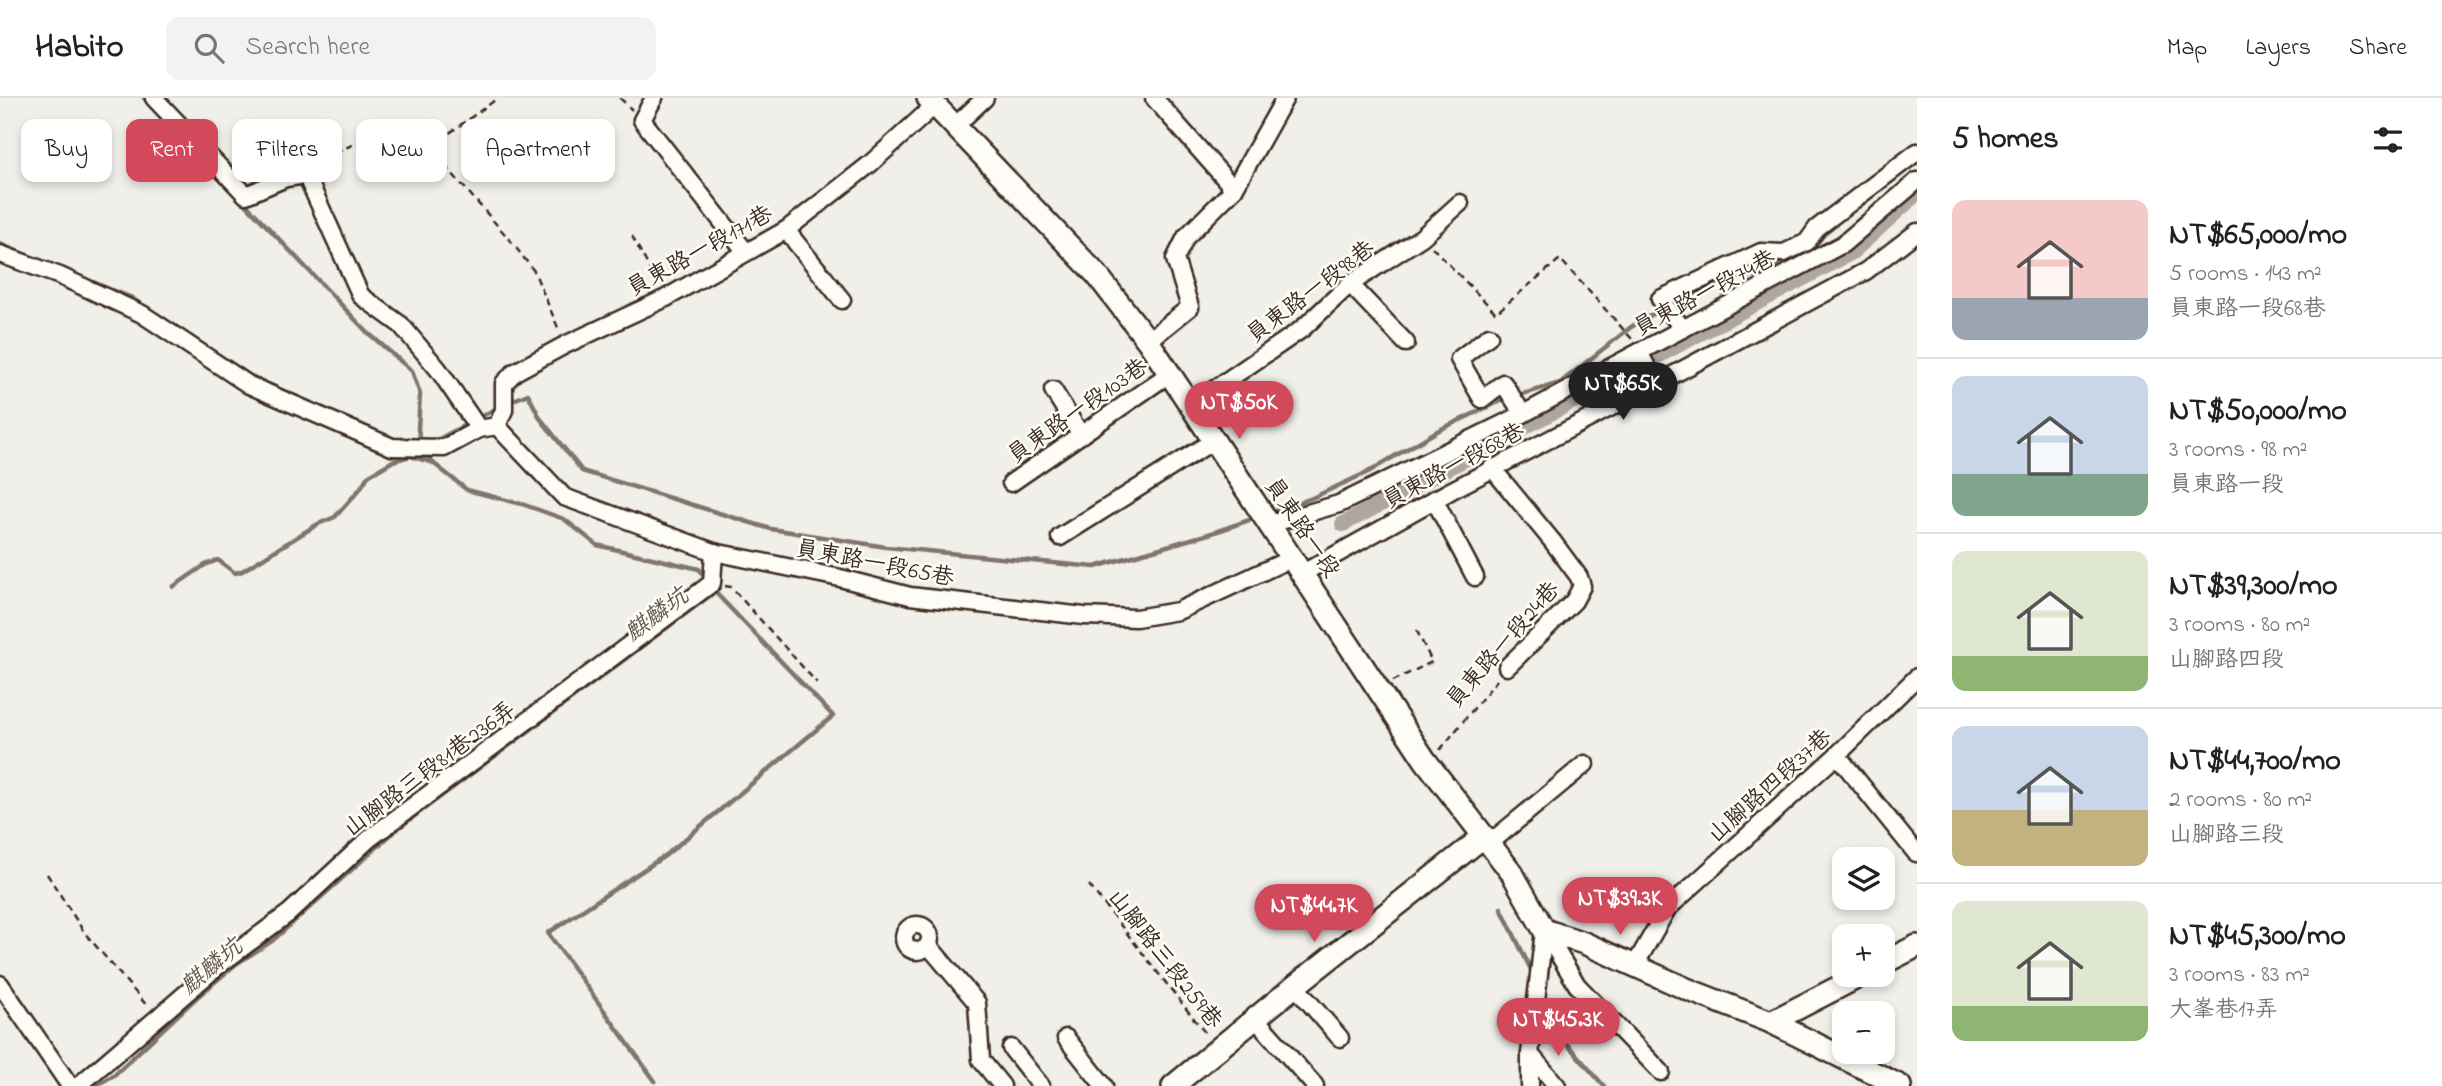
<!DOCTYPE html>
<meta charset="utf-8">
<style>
:root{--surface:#fff;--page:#f2f2f2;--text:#222;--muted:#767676;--line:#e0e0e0;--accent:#d1495b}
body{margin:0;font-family:"Indie Flower","LXGW WenKai TC",sans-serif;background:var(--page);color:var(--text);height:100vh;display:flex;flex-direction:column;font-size:26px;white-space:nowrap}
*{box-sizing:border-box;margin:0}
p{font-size:23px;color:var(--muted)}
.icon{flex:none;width:38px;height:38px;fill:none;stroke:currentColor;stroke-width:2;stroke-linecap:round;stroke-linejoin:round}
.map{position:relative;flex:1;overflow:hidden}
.panel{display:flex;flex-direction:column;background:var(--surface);width:525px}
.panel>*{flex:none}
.hud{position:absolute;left:21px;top:21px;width:665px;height:63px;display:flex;gap:14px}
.fabs{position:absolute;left:1832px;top:749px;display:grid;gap:14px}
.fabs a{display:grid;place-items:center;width:63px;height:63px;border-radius:14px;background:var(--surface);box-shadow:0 4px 10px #0003;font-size:35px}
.price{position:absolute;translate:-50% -60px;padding:0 16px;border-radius:24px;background:var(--accent);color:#fff;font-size:23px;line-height:46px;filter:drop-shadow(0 2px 4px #0008)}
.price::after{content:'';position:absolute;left:50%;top:42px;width:21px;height:16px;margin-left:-10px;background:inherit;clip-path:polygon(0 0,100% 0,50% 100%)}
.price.selected{background:#222;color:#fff}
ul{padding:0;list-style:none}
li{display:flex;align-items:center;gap:21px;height:175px;padding:0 35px}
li+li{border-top:2px solid var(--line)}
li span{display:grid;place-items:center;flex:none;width:196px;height:140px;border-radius:14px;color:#555}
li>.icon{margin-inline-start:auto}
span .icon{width:84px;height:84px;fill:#fffc;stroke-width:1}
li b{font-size:30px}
h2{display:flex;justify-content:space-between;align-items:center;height:84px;padding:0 35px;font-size:30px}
.pill{padding:0 24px;border-radius:14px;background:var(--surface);box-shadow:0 4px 10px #0003;font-size:24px;line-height:63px}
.pill.selected{background:var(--accent);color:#fff}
header{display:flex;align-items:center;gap:42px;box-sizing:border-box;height:98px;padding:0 35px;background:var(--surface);border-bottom:2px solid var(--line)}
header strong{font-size:33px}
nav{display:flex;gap:38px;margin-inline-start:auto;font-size:24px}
.search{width:490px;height:63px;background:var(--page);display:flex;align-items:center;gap:18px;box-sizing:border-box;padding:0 24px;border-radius:14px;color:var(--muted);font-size:26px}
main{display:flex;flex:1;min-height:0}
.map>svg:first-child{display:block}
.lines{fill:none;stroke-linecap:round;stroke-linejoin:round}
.stream{stroke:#80746b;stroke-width:4.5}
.canal{stroke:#aea69f;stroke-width:16}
.minor-casing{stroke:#3b2a1e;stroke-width:21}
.major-casing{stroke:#3b2a1e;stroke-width:26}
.path{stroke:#3b2a1e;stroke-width:2.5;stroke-dasharray:7 5;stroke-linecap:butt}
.minor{stroke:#fdfcf7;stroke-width:16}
.major{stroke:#fdfcf7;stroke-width:21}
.labels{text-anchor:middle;stroke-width:5;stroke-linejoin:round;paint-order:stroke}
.street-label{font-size:23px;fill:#3b2a1e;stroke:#fdfcf7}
.water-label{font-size:24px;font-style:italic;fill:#63554b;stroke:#fdfcf7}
</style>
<header>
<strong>Habito</strong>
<div class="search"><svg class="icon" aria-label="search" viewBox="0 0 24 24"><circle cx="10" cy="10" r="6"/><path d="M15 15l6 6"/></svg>Search here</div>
<nav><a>Map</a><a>Layers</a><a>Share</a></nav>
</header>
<main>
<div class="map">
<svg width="1917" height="988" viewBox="0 0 1917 988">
<rect width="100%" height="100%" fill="#f1efea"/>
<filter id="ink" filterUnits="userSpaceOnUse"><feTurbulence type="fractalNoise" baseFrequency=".0143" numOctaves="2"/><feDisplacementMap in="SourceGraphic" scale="14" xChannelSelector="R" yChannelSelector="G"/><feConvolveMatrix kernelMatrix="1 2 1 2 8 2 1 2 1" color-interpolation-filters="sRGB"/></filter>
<g filter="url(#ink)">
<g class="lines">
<g class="stream">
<polyline points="144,0 151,8"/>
<polyline points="242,102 367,234 412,273 420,296 418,331 421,347"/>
<polyline points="1842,120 1917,64"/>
<polyline points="0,146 39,162"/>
<polyline points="79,179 130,199 249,277 307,304"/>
<polyline points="1671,206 1729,181 1758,177 1813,150 1832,127"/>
<polyline points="1516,298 1560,285 1631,229 1663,210"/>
<polyline points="509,304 528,296 540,320 582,373 771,431 886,449 1095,469 1212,435 1258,419"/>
<polyline points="435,343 501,308"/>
<polyline points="426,355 432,364 467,392 522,406 564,421 597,447 699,471 706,481"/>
<polyline points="1270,415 1312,400 1368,374 1439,332 1507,300"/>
<polyline points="173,489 205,467 218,462 235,475 242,473 318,426 335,419 360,391 368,378 393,363 410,358 431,364"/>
<polyline points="1501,810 1533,876"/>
<polyline points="1543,896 1567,946 1604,988"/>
<polyline points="655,983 548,835 666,757 833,618 715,494"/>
<polyline points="95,988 114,977 196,900 236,866 272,843 396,732 715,494 711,488"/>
</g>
<polyline class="canal" points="1343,426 1852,154 1917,95"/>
<defs>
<g id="minor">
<polyline points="154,0 246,97 286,80 306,77 361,198 401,227 438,271 479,331"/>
<polyline points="654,0 642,22 746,154"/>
<polyline points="1154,0 1234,91"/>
<polyline points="955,28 985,0"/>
<polyline points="786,132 842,202"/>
<polyline points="0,156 60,178 142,216 249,287 392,349 444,350 479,331 497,328 564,399 714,454 840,480 910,498 1084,518 1136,520 1178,513 1292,460"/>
<polyline points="1350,186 1406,245"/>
<polyline points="1683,231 1660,201 1761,154 1784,155 1807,144 1817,130 1917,54"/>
<polyline points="1489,238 1459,261 1482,301 1503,285 1523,316"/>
<polyline points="1148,243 1190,209 1175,161 1186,139 1234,91 1285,0"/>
<polyline points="1639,254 1656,286"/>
<polyline points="1053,292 1081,337"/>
<polyline points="1190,308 1302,231 1350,186 1422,139 1460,105"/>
<polyline points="497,328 504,312 504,285 515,274 565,247 666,200 786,132 870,66 935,7"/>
<polyline points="1492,370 1553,444 1579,479 1582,488 1574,503 1507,569"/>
<polyline points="1011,385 1169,276"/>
<polyline points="1434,401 1475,479"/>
<polyline points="1270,426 1339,406 1523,316 1639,254 1843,146 1917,83"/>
<polyline points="1060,439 1213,343"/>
<polyline points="1303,475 1452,392 1656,286 1866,173 1917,134"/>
<polyline points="1837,657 1916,755"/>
<polyline points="1483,739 1497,739 1585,666"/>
<circle cx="917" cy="840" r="13"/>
<polyline points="1544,832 1577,887 1661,974"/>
<polyline points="928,847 977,905 981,962 1002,988"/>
<polyline points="1634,869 1667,811 1837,657 1917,579"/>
<polyline points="0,886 70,988"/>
<polyline points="1295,888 1340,940"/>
<polyline points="1255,920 1315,988"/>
<polyline points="1066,940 1104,988"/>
<polyline points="1011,950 1041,988"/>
<polyline points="1530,956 1557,988"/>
<polyline points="78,988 219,867 289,815 370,740 712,485 714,454"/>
<polyline points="1530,988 1530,956 1544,832"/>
</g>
<g id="major">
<polyline points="928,0 1097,177 1148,243 1425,662 1512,775 1544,832 1584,845 1689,892 1771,924 1900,988"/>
<polyline points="1883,865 1917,848"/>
<polyline points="1771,924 1862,877"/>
<polyline points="1173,988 1295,888 1483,739"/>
</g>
</defs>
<use href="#minor" class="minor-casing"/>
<use href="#major" class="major-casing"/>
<g class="path">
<polyline points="620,0 632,12"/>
<polyline points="430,49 498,0"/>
<polyline points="316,67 319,62 398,26 430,50 510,142 534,173 559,232"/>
<polyline points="632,138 659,188"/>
<polyline points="1432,149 1496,215 1560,161 1632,241"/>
<polyline points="725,488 731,489 817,585"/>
<polyline points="1393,583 1432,564 1415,529"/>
<polyline points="1440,652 1497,582"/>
<polyline points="47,776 84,834 148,909"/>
<polyline points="1089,787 1206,936"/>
</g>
<use href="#minor" class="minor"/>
<use href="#major" class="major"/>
</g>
</g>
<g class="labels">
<g class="street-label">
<text transform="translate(699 152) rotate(-29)" y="8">員東路一段171巷</text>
<text transform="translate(1310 193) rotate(-37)" y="8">員東路一段98巷</text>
<text transform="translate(1704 194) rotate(-28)" y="8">員東路一段74巷</text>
<text transform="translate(1077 312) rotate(-35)" y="8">員東路一段103巷</text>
<text transform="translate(1453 367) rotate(-28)" y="8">員東路一段68巷</text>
<text transform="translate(1303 429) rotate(56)" y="8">員東路一段</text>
<text transform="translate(875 464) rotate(11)" y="8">員東路一段65巷</text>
<text transform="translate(1502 546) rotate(-49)" y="8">員東路一段24巷</text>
<text transform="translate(429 670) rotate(-37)" y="8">山腳路三段81巷236弄</text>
<text transform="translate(1769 687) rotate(-42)" y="8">山腳路四段37巷</text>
<text transform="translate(1166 860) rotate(52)" y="8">山腳路三段259巷</text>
</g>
<g class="water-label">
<text transform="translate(656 516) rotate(-37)" y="8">麒麟坑</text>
<text transform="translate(211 868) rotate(-40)" y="8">麒麟坑</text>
</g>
</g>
</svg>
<div class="fabs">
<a><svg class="icon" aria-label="layers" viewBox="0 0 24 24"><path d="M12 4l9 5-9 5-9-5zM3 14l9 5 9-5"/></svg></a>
<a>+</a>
<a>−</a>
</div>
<b class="price selected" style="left:1623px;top:324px">NT$65K</b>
<b class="price" style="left:1239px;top:343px">NT$50K</b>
<b class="price" style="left:1620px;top:839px">NT$39.3K</b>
<b class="price" style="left:1314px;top:846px">NT$44.7K</b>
<b class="price" style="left:1558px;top:960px">NT$45.3K</b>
<div class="hud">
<a class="pill">Buy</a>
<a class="pill selected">Rent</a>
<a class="pill">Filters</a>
<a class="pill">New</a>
<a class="pill">Apartment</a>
</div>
</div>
<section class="panel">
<h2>5 homes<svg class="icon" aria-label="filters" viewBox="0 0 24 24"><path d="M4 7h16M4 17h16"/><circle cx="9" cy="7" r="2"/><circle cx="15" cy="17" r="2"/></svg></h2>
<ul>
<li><span style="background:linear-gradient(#f6c9c9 70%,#9aa5b1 0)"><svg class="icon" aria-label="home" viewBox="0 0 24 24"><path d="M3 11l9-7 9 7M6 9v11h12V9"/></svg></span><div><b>NT$65,000/mo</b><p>5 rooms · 143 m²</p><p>員東路一段68巷</p></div></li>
<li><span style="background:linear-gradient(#c9d6e8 70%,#7fa58c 0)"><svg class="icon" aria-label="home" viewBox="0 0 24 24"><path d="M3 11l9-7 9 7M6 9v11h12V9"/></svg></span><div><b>NT$50,000/mo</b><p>3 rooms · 98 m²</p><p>員東路一段</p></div></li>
<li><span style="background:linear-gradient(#dfe7d0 75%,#8fb573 0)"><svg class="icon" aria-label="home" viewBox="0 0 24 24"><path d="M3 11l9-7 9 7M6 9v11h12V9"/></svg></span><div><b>NT$39,300/mo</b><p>3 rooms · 80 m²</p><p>山腳路四段</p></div></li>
<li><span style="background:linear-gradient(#c9d6e8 60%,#c2b280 0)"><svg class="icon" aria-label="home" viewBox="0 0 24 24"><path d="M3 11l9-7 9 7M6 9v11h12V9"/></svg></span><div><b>NT$44,700/mo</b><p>2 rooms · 80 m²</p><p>山腳路三段</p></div></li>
<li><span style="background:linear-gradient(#dfe7d0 75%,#8fb573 0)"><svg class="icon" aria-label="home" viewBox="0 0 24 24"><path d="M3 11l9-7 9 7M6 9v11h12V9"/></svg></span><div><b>NT$45,300/mo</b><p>3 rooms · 83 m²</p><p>大峯巷17弄</p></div></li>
</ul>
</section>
</main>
